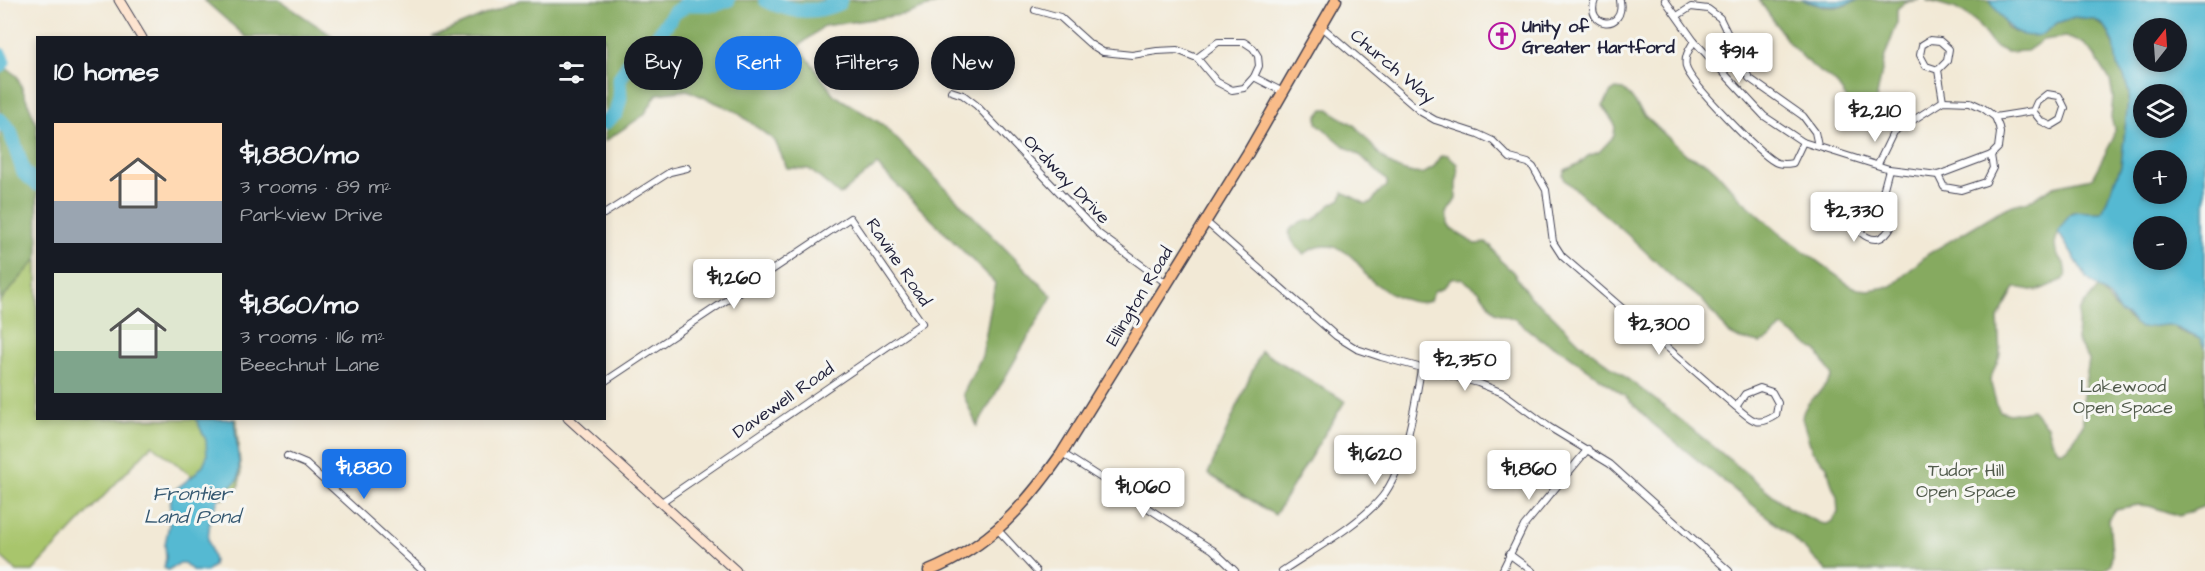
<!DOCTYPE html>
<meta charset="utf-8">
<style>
:root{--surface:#171b24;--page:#242831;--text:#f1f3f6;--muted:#9ea1a6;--accent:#1a73e8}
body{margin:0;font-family:"Architects Daughter",sans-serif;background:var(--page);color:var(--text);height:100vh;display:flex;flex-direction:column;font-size:22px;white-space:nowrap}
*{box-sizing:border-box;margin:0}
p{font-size:20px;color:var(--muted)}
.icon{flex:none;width:33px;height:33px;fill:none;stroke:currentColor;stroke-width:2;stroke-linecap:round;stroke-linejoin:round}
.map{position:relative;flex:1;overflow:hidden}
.side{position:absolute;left:36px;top:36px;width:570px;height:384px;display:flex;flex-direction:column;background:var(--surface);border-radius:0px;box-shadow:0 3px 9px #0003}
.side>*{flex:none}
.banner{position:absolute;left:624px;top:36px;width:570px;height:54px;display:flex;gap:12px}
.needle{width:39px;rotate:17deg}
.tools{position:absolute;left:2133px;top:18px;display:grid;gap:12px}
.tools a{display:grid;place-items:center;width:54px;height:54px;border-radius:50%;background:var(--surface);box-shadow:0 3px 9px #0003;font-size:30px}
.price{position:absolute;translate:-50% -51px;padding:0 14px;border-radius:6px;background:#fff;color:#222;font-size:20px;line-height:39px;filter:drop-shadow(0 2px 3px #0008)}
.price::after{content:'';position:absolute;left:50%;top:36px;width:18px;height:14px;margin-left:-9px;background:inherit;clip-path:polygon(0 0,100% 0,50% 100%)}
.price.current{background:var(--accent);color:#fff}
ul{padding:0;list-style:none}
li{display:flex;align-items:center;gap:18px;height:150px;padding:0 18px}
li span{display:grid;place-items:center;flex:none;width:168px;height:120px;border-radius:0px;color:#555}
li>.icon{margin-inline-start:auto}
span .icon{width:72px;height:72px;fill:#fffc;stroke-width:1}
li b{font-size:26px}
h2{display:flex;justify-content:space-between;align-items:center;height:72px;padding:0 18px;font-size:26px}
.chip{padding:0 21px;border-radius:27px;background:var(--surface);box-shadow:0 3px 9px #0003;font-size:21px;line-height:54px}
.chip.current{background:var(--accent);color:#fff}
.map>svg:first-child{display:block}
.green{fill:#a8c56c;stroke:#657454;stroke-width:1.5}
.forest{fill:#86aa60;stroke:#54664e;stroke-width:1.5}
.water{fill:#54b9d2;stroke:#3b6e86;stroke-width:1.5;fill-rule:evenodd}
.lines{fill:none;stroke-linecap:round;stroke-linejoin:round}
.river{stroke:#54b9d2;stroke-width:15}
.street-casing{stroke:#414052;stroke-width:8}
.secondary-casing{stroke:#414052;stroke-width:11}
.primary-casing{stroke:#414052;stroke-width:13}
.street{stroke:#fff;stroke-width:6}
.secondary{stroke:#fde4d0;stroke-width:9}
.primary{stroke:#f9bc89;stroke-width:10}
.labels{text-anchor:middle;stroke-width:6;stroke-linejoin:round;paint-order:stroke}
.poi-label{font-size:18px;font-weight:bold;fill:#22223b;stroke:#f6f6f2;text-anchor:start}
.street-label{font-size:18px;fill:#22223b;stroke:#f6f6f2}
.park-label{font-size:18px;fill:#515b4c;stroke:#f6f6f2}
.water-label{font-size:20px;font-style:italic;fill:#345770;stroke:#f6f6f2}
</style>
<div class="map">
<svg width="2205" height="571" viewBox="0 0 2205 571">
<rect width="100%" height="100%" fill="#f6f6f2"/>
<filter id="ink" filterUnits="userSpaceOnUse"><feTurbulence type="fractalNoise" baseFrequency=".0167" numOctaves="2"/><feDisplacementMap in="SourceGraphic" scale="12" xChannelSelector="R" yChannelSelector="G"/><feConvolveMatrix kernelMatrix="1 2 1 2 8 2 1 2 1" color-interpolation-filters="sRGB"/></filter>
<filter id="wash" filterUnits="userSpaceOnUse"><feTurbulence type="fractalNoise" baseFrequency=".008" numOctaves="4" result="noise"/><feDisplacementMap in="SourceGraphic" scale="24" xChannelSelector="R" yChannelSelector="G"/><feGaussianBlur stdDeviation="1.35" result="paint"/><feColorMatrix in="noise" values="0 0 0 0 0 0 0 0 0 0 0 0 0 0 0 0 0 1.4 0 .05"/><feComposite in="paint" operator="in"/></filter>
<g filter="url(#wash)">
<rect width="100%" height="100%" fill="#f2e9d6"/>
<polygon class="green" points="37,258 38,418 236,419 241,475 238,488 224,499 222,499 152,445 33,571 17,571 0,556 0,301"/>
<g class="forest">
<polygon points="204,0 279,0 334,37 246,37"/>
<polygon points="520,0 947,0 907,14 824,26 799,46 834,95 882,124 1052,296 977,426 963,394 982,356 995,283 877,165 840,195 809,169 787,168 775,141 735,111 687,90 657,94 644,115 605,141 604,38 432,37"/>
<polygon points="1759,0 1802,0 1824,7 1841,7 1858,0 1920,0 1905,2 1897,9 1897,24 1885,56 1875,106 1870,112 1856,112 1835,82 1813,67 1789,43"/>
<path d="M1926,0H1990L2001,14L2007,28L2014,32L2042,35L2057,23L2074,17L2093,19L2107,29L2116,49L2117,66L2124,76L2129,93L2121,166L2105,207L2102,212C2091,214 2080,209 2070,213C2061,230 2045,245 2064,263L2066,275L2063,280L2037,291L2021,288H2015L1998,318L2000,355L1990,380L1997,406L2000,411L2010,414L2032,410L2047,426L2050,437L2058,450H2064L2072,443L2083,424L2082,402L2089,360L2077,340L2079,311L2098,288L2100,289L2116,309L2140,328L2168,324L2174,326L2178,330L2200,339L2205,349V506L2179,516L2149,506L2138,505L2116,509L2109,519L2112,553L2111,564L2102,571H1827L1791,536L1653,424L1626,397L1564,352L1540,339L1515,319L1495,312L1479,291L1462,279L1452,278L1444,287L1434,291L1430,301C1412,308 1381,289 1367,277C1364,274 1363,269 1360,266C1345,246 1324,239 1304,254L1296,247L1289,235L1290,230L1302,221L1314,220L1330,205L1341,199L1343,192L1366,204L1372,202L1378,193L1387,186V181L1361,156L1344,146L1317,123V117L1323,109H1329C1337,117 1348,120 1356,127C1380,152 1384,172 1423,174L1433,168L1442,155L1448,156L1457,164L1458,176L1456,182V199L1447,213L1448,224L1451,229L1475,244L1486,243L1491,246L1500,260L1513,272L1530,297L1548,311L1579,342L1666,408L1789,508L1820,523L1826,524L1831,522L1838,513L1837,497L1831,482L1827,466L1812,451L1802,418C1804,399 1827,391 1832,375L1817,351L1782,327L1770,338L1761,343L1740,339L1730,334L1702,300L1672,277L1629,236L1565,180L1563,175L1565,170L1580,163L1588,156L1599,152L1614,136L1615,125L1603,106L1611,92L1616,89L1623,90L1630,96L1645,116L1687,155L1708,164L1717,172L1740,198L1778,232L1848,284L1858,289L1869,290L1892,286L1928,254L1998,212L2013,205L2029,201L2054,186L2092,178L2113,139L2114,128L2111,118L2113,97L2110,80L2094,54L2083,43L2065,37L2043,40L2027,51L2006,52L1994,46L1975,21L1957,9Z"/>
<polygon points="0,64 17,76 37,125 38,258 0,301"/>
<polygon points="1261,351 1345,401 1275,515 1208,474"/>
</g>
<g class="water">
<path d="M1802,0H1858C1838,9 1823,6 1802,0Z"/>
<path d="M1990,0H2205V349L2200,339C2193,336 2173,325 2169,325C2159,324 2149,328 2140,328L2127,316L2120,313L2110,298L2087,278L2058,232C2062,226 2065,221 2069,215C2075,208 2092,214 2102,212L2121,166L2129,93L2124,76L2117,66L2114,43L2107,29L2101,23L2093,19L2074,17L2057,23L2042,35C2010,40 2005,22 1990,0ZM2144,28H2176V62H2144ZM2144,94H2176V128H2144ZM2176,160V194H2144V160ZM2144,226H2176V260H2144Z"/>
<polygon points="196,419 234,419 239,463 239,476 237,481 226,489 218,500 210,521 208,540 214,561 213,566 206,571 193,571 184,563 180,563 168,570 164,568 166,558 165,544 170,520 170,506 172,492 194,475 203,465 207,456 206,440"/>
</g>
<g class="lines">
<g class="river">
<path d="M766,0C789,12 815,14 839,3L840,0"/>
<polyline points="0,55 3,62 0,66"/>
<polyline points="0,120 10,131 24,173 38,184"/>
<polyline points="604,123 616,113 620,98 619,80 637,49 657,37 674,13 687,4 717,4 728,0"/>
</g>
</g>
</g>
<g filter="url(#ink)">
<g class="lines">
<defs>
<g id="street">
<path d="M1595,0C1584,27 1626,33 1620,0"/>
<polyline points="1665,0 1694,41 1764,116 1803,142 1889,169 1938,175 1991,155 1998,148 2000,133 1999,127 1995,117 1983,108 1970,102 1943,101 1893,133 1878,164"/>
<polyline points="1035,10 1060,17 1090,44 1103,52 1132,55 1157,51 1177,50 1197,58 1217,82 1232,90 1244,88 1254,77 1259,66 1258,56 1253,48 1244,42 1218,42 1197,58"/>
<polyline points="1677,16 1691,7 1708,9 1720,18 1749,78 1803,116 1815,132 1818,146"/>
<path d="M1321,26L1421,112L1435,120L1478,134L1493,141L1510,158L1528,163L1533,167L1546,190L1553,242L1562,256L1736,407C1752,420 1757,428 1776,415L1778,403L1772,392L1760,388L1745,394L1736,407"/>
<path d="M1694,41C1689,50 1684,56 1686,67C1690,83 1759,153 1775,162C1780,165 1787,164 1793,163L1803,142"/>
<polyline points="1938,70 1926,66 1920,55 1922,45 1930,40 1940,41 1949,49 1947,61 1938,70 1943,101"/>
<polyline points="1254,77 1283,92"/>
<polyline points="951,91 963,95 976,105 1099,234 1166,283"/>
<polyline points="1995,117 2033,111 2041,121 2051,126 2061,120 2065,108 2059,96 2047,94 2037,102 2033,111"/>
<polyline points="1938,175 1944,187 1961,190 1986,182 1993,168 1991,155"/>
<path d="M1879,207L1892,225C1884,240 1874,244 1860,232V220L1868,211L1879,207L1889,169"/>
<polyline points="604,214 670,172 687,168"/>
<polyline points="1205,221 1336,336 1357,349 1381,357 1478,383 1503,393 1549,427 1610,464 1729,571"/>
<polyline points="604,382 850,218 922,323 660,503"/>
<polyline points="1062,453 1213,550 1235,571"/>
<polyline points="287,456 306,464 423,571"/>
<polyline points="998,530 1036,571"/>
<polyline points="1509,554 1532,571"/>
<path d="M1282,571C1313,550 1359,525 1382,497C1405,469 1415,405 1421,369"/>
<polyline points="1502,571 1524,526 1588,449"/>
</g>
<g id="secondary">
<polyline points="119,0 142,38"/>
<polyline points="568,418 736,571"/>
</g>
<path id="primary" d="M929,571C990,546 1025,506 1062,453L1248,153L1336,0"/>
</defs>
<use href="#street" class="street-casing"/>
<use href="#secondary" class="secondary-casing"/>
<use href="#primary" class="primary-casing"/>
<use href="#street" class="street"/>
<use href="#secondary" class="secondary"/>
<use href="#primary" class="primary"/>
</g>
</g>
<defs>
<symbol id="church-ring" viewBox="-11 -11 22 22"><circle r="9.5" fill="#f6f6f2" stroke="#b5179e" stroke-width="1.5"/><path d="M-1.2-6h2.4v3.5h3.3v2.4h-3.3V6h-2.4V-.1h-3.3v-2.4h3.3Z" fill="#b5179e"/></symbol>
</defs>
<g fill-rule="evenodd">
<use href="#church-ring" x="1487" y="21" width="30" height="30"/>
</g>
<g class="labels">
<g class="poi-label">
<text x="1522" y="32">Unity of<tspan x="1522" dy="21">Greater Hartford</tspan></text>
</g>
<g class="street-label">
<text transform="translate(1393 66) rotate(40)" y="6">Church Way</text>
<text transform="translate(1067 179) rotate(46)" y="6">Ordway Drive</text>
<text transform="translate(899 262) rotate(56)" y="6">Ravine Road</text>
<text transform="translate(1139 296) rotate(-59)" y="6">Ellington Road</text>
<text transform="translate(783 400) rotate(-35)" y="6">Davewell Road</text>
</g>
<g class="park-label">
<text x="2123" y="392">Lakewood<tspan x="2123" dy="21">Open Space</tspan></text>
<text x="1966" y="476">Tudor Hill<tspan x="1966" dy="21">Open Space</tspan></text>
</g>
<g class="water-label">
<text x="192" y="500">Frontier<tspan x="192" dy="23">Land Pond</tspan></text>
</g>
</g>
</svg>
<div class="tools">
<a><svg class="needle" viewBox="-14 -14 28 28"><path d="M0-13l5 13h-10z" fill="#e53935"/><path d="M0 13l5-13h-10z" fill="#9ea1a6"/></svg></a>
<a><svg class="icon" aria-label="layers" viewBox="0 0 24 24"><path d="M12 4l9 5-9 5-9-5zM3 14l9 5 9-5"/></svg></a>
<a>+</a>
<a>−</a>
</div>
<b class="price" style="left:1739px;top:84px">$914</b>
<b class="price" style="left:1875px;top:143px">$2,210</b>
<b class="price" style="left:1854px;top:243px">$2,330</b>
<b class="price" style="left:734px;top:310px">$1,260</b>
<b class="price" style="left:1659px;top:356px">$2,300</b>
<b class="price" style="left:1465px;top:392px">$2,350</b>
<b class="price" style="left:1375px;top:486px">$1,620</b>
<b class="price current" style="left:364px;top:500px">$1,880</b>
<b class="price" style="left:1529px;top:501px">$1,860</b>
<b class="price" style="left:1143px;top:519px">$1,060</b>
<div class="banner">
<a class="chip">Buy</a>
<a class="chip current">Rent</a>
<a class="chip">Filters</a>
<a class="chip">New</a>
</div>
<section class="side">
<h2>10 homes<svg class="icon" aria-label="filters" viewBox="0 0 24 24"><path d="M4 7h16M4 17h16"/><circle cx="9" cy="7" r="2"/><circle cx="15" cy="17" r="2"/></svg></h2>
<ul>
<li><span style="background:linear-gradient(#ffd9b3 65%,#9aa5b1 0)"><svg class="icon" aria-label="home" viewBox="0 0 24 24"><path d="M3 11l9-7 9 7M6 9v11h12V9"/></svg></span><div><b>$1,880/mo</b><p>3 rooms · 89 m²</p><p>Parkview Drive</p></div></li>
<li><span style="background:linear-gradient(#dfe7d0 65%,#7fa58c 0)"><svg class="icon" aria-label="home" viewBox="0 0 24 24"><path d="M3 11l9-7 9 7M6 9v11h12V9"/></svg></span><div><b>$1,860/mo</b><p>3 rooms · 116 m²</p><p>Beechnut Lane</p></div></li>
</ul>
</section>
</div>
